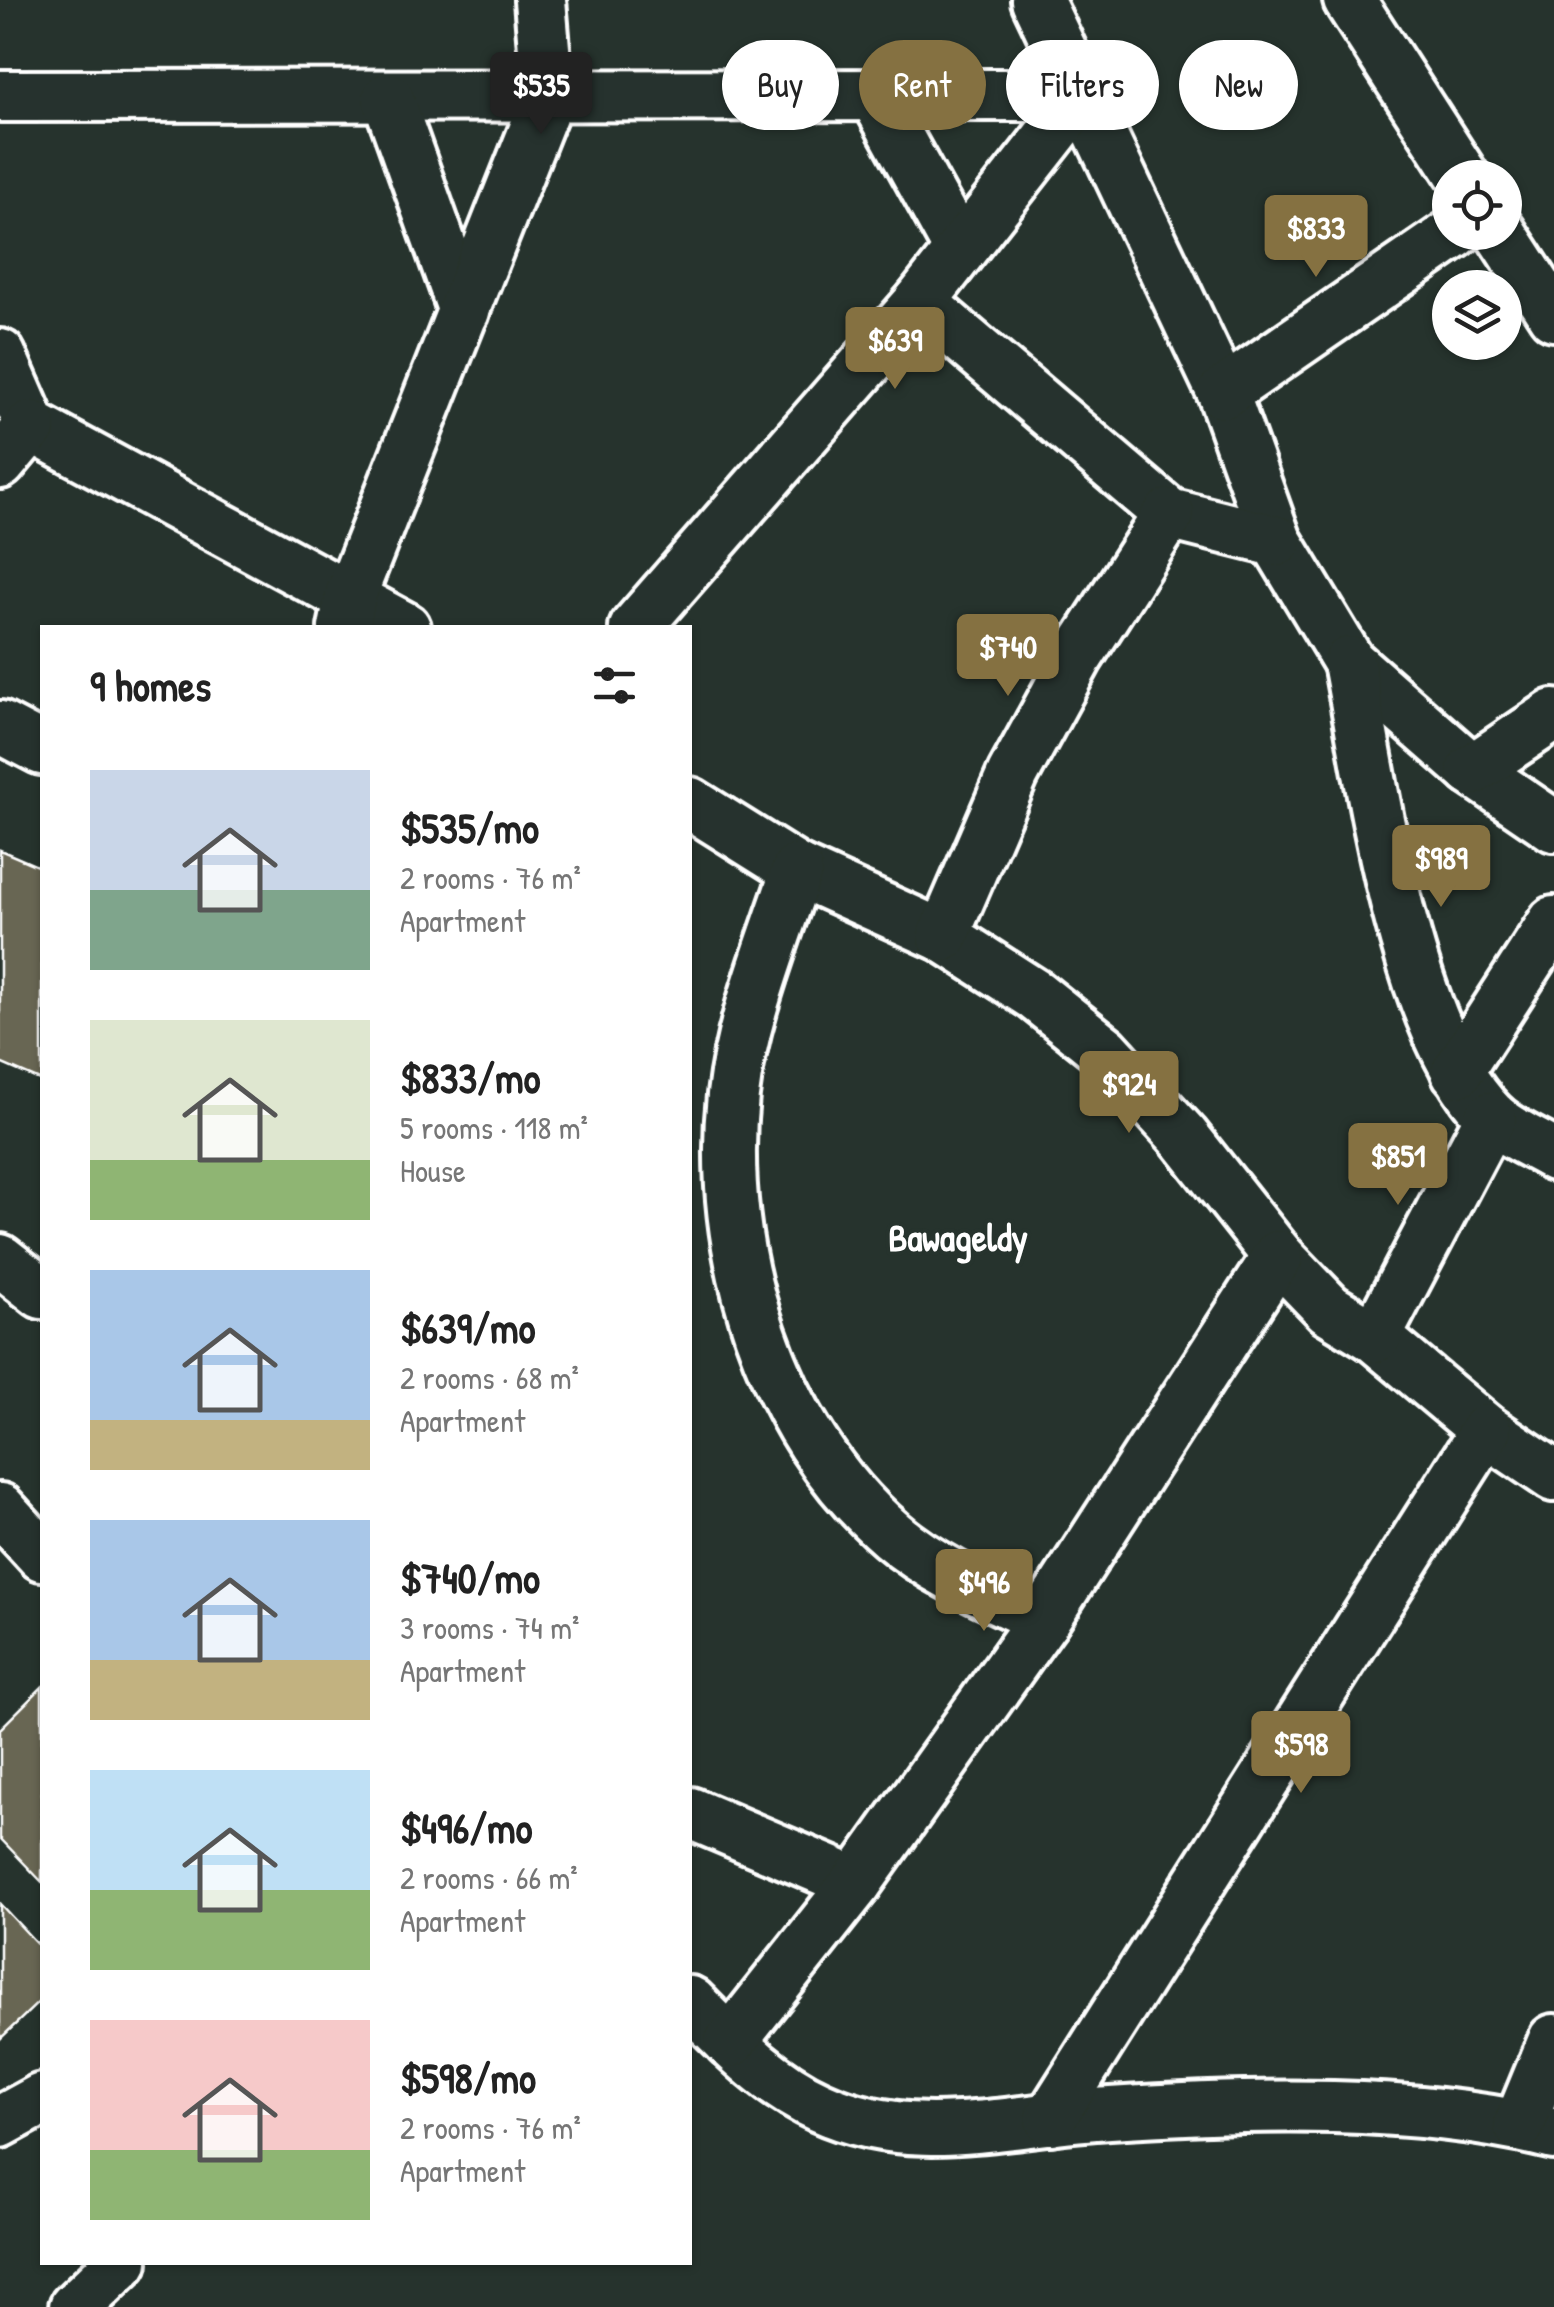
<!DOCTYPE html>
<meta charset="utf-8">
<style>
:root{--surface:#fff;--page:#f2f2f2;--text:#222;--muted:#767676;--accent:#857141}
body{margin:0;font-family:"Patrick Hand",sans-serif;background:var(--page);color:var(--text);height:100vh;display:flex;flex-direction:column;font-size:38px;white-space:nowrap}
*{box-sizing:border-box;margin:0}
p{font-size:32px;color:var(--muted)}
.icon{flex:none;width:55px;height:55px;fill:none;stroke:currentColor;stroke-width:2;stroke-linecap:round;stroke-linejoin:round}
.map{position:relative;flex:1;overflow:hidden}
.drawer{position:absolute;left:40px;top:625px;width:652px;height:1640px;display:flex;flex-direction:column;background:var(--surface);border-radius:0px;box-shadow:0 2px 8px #0004}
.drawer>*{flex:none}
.banner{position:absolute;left:722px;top:40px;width:680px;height:90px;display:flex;gap:20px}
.fabs{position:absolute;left:1432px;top:160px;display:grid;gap:20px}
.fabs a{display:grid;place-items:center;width:90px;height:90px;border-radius:50%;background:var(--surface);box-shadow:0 2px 8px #0004;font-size:50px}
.price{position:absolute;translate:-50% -85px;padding:0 22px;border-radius:10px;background:var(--accent);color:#fff;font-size:32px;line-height:65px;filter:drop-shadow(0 2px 5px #0008)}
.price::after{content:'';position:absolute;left:50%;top:60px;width:30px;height:22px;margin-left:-15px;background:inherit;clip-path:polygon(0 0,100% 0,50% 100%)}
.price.current{background:#222;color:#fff}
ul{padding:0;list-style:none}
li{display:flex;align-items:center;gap:30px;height:250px;padding:0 50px}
li span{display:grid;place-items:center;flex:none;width:280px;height:200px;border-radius:0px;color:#555}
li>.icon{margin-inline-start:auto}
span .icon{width:120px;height:120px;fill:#fffc;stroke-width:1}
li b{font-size:42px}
h2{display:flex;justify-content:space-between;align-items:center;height:120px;padding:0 50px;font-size:42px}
.chip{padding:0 35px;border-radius:45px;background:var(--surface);box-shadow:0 2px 8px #0004;font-size:35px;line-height:90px}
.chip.current{background:var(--accent);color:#fff}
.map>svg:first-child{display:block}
.building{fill:#686652;stroke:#fff;stroke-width:2.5}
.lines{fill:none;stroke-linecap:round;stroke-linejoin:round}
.minor-casing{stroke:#fff;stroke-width:58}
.minor{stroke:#26332d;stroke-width:50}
.labels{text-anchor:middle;stroke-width:8;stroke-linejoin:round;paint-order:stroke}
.quarter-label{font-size:38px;font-weight:bold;fill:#fff;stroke:#26332d}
</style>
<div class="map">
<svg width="1554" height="2307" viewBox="0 0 1554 2307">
<rect width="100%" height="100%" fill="#26332d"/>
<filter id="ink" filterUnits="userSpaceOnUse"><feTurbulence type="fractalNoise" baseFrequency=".01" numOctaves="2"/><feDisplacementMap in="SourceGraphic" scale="20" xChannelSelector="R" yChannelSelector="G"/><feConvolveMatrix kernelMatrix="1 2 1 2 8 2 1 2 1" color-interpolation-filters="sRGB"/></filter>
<g filter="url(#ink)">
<g class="building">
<polygon points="0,850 42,868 42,1081 0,1063"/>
<polygon points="42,1687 42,1882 0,1838 0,1729"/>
<polygon points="0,1904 42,1949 42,1999 0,2039"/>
</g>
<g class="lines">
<defs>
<g id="minor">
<polyline points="1037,0 1223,393 1276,541 1349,662 1472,770 1554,826"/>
<polyline points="1349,0 1464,178"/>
<polyline points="0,96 1082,95"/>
<polyline points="875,96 960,250"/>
<polyline points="388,98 464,311"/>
<polyline points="1500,232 1554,315"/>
<polyline points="920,302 1169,514 1276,541"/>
<polyline points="0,355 31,426 405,628"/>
<polyline points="1223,393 1456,232"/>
<polyline points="0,463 31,426"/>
<polyline points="344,628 351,594 548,97 540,0"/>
<polyline points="635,628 920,302 1082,95"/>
<path d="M1349,662C1372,782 1404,1028 1490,1115C1506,1132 1534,1143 1554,1155"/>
<polyline points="0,727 42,749"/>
<polyline points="1472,770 1554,715"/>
<polyline points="690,803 797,870 943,936 1035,995 1105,1051 1184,1137 1278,1256 1329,1309 1375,1337 1486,1430 1554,1476"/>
<path d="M797,870C773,943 742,1018 733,1095C716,1251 770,1430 892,1535C935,1572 993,1595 1044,1619"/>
<polyline points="943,936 1013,774 1077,657 1169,514"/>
<polyline points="1457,1072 1554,922"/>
<polyline points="0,1260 42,1293"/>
<polyline points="1375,1337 1491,1117"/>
<polyline points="0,1509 42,1555"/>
<polyline points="690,1813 856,1883"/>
<path d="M690,2002C729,2041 768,2083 819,2106C914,2150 1011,2118 1110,2113C1250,2104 1417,2099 1554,2134"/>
<polyline points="730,2042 856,1883 1044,1619 1278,1256"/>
<polyline points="1050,2119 1486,1430"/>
<polyline points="0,2122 42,2099"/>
<polyline points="1519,2125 1554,2040"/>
<polyline points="75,2307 122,2262"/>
</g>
</defs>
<use href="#minor" class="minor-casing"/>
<use href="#minor" class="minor"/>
</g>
</g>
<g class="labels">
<g class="quarter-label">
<text x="958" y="1251">Bawageldy</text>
</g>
</g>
</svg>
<div class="fabs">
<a><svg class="icon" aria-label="locate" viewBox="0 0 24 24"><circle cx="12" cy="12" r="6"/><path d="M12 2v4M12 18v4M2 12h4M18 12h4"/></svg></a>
<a><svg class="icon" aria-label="layers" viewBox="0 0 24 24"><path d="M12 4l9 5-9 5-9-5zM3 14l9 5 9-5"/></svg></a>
</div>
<b class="price current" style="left:541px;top:137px">$535</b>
<b class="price" style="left:1316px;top:280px">$833</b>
<b class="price" style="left:895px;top:392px">$639</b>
<b class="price" style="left:1008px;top:699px">$740</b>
<b class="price" style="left:1441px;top:910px">$989</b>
<b class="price" style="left:1129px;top:1136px">$924</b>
<b class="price" style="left:1398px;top:1208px">$851</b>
<b class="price" style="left:984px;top:1634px">$496</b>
<b class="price" style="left:1301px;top:1796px">$598</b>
<div class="banner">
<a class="chip">Buy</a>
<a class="chip current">Rent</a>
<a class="chip">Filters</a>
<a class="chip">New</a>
</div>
<section class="drawer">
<h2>9 homes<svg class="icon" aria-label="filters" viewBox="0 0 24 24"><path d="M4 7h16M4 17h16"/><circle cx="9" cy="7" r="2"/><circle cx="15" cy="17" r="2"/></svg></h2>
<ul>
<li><span style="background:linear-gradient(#c9d6e8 60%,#7fa58c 0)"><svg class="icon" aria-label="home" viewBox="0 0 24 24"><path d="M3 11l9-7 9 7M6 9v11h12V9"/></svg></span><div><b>$535/mo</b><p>2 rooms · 76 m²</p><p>Apartment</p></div></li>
<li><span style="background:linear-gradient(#dfe7d0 70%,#8fb573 0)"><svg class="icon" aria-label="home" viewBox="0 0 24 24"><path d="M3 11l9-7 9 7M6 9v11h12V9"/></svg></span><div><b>$833/mo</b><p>5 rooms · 118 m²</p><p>House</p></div></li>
<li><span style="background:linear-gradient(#a9c7e8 75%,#c2b280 0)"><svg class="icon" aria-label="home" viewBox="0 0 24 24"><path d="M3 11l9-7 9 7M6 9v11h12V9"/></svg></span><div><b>$639/mo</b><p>2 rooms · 68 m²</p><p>Apartment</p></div></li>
<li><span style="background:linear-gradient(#a9c7e8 70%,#c2b280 0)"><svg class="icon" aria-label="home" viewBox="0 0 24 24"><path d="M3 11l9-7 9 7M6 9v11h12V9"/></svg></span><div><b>$740/mo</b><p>3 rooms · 74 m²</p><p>Apartment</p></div></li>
<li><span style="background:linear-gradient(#bfe0f5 60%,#8fb573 0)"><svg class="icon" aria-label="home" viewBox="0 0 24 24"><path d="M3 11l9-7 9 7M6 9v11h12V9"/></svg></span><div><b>$496/mo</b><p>2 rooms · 66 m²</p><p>Apartment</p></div></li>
<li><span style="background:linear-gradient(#f6c9c9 65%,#8fb573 0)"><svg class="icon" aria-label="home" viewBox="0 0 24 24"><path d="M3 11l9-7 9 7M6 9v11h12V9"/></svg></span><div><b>$598/mo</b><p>2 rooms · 76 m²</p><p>Apartment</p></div></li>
</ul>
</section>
</div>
